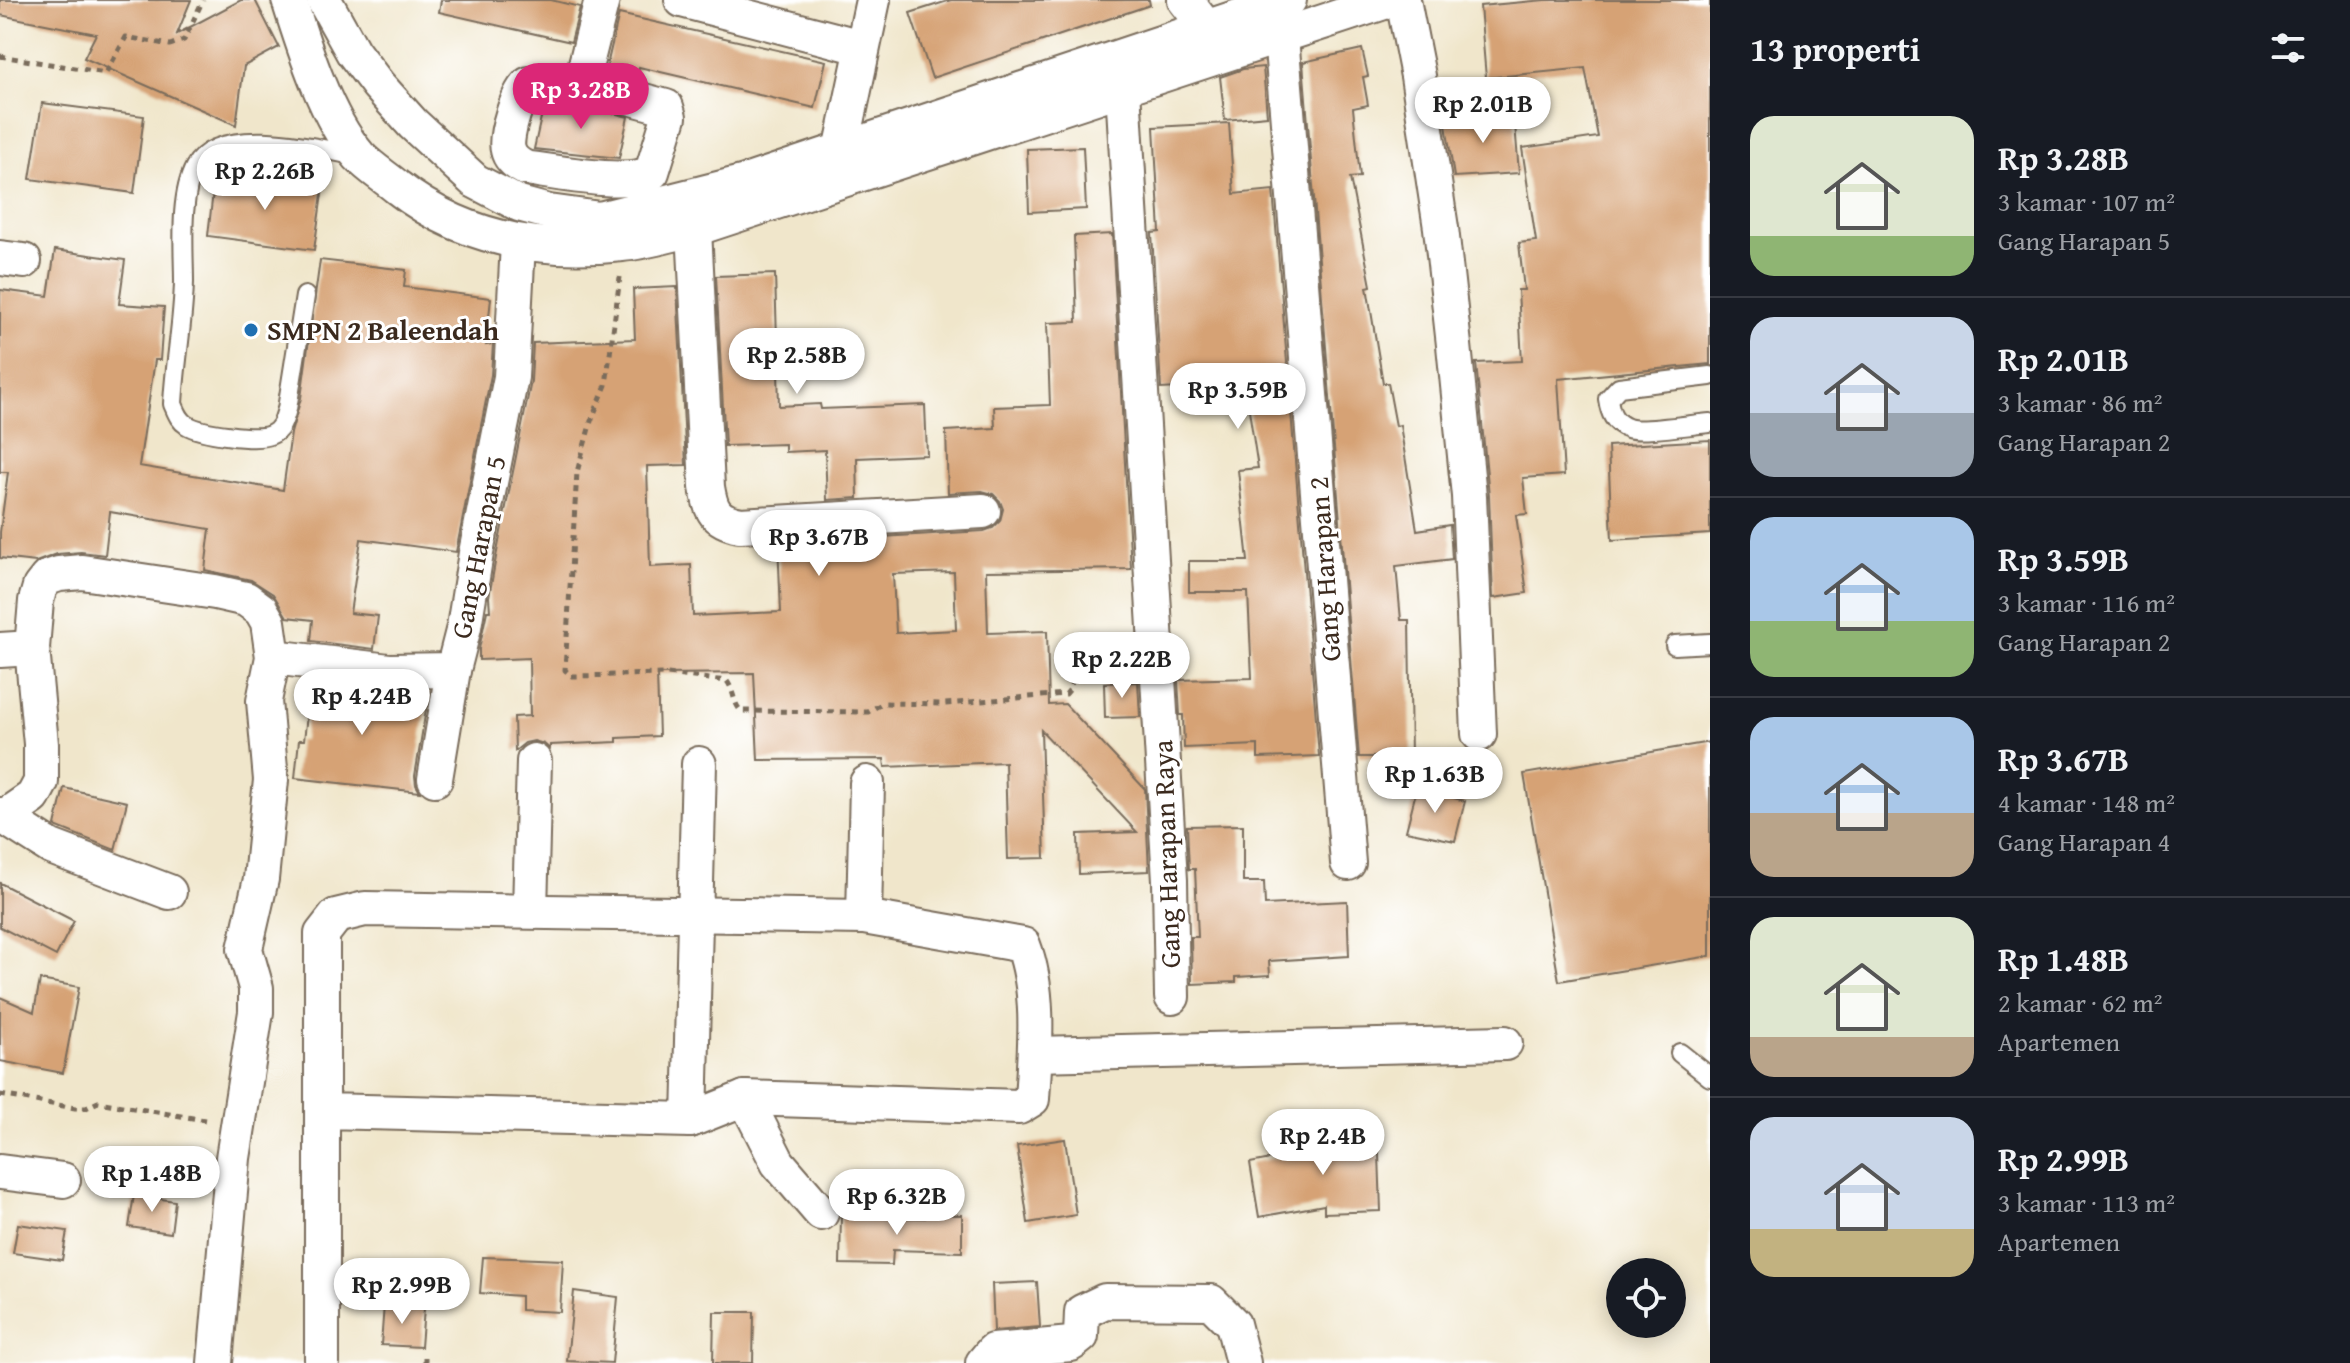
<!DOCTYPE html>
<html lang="id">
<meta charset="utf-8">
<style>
:root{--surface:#171b24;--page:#20242c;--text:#f1f3f6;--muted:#9ea1a6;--line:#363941;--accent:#db2777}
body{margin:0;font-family:"Gentium Book Plus",serif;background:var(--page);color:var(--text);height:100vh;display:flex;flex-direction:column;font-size:30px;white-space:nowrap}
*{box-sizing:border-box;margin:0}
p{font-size:26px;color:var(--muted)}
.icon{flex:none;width:44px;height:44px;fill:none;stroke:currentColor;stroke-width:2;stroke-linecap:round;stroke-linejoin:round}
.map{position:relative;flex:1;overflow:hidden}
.side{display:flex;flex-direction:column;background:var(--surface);width:640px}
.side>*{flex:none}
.buttons{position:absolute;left:1606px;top:1258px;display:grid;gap:16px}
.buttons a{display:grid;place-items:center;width:80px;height:80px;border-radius:50%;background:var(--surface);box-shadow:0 4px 20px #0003;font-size:40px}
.price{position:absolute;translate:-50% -68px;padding:0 18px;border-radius:28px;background:#fff;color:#222;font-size:26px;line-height:52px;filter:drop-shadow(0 2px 4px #0008)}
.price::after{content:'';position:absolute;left:50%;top:48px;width:24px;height:18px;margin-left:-12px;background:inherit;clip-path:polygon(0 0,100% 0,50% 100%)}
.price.active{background:var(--accent);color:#fff}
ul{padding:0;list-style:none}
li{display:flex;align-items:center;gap:24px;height:200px;padding:0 40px}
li+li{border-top:2px solid var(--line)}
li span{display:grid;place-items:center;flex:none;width:224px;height:160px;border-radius:24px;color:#555}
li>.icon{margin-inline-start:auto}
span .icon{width:96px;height:96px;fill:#fffc;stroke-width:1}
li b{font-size:34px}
h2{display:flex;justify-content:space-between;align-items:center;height:96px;padding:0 40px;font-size:34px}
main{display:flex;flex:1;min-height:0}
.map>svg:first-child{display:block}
.building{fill:#d6a274;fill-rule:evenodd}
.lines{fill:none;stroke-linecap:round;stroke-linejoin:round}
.service-casing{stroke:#7a6c5b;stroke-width:22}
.minor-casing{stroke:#7a6c5b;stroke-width:38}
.path{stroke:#7a6c5b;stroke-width:5;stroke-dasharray:6 6;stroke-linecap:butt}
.service{stroke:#fff;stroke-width:18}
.minor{stroke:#fff;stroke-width:34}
.poi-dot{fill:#1f6fb2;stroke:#fff;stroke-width:3}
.labels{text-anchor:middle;stroke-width:6;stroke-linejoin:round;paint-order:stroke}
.poi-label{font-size:28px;font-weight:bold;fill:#3b2a1e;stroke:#fff;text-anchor:start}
.street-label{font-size:28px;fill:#3b2a1e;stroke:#fff}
</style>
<main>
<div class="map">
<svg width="1710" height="1363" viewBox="0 0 1710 1363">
<rect width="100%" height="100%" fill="#fff"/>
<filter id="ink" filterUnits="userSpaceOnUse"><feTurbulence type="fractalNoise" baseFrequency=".0125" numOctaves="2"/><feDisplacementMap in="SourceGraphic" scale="16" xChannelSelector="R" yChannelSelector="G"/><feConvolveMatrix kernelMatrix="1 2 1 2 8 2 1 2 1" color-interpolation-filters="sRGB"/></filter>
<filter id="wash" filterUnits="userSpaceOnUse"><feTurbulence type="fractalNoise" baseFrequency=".006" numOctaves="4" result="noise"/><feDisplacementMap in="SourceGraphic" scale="32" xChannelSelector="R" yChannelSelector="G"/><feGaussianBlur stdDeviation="1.8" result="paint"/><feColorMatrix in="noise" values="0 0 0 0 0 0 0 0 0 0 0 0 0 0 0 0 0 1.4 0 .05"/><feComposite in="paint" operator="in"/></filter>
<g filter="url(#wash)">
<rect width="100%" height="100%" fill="#f0e6cb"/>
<g id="blocks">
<g class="building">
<polygon points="0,0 191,0 177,34 241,0 255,0 279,47 244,66 236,125 84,58 96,34 0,15"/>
<polygon points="441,0 551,0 580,7 571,42 439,12"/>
<polygon points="951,0 1149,0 1150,5 932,78 910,13"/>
<polygon points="1545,0 1710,0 1710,364 1558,379 1564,475 1523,478 1527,514 1516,515 1527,593 1493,598 1489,495 1476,363 1522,361 1518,290 1524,290 1519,243 1536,241 1522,148 1598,137 1585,68 1486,78 1480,6"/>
<polygon points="619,14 826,61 815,108 639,67 636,78 606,70"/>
<polygon points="1362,49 1368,76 1363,77 1368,105 1353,108 1360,177 1350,178 1371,286 1367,287 1383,383 1388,383 1396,426 1400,425 1417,530 1450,525 1452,559 1396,566 1401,620 1409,620 1411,757 1359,757 1303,62"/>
<polygon points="1263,67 1267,116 1225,120 1220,77 1243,69"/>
<polygon points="42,103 144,116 134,193 30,179"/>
<polygon points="544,104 578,104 628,117 619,158 534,149"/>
<polygon points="1514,112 1519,173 1454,177 1445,118"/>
<polygon points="1229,123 1234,194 1273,190 1319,756 1258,758 1258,745 1184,748 1183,715 1180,715 1178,680 1252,678 1248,592 1189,592 1189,561 1248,561 1238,470 1258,468 1245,384 1161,389 1152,233 1160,232 1154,127"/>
<polygon points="1083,147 1086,209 1029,212 1027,149"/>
<polygon points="215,174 323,187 314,250 208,236"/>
<path d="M1112,234L1131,569L986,571L988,633L1047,631L1049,705L1065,704L1145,789L1149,871L1079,874L1078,834L1137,832L1041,730L1045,858L1008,859L1005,762L885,767L884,759L758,760L754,673L657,674L659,736L617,738V742L550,745V749L544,744L534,741L525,743L515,751L514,717L530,716L529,658L479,660V649L487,611H490L489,597L496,557L531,381L533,343L635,339L633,289L677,287L686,465L647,466L650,567L691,565L693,616L781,612L778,543L984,531L993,528L1000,521L1003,509L1000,501L993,494L982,491L948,493L946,431L995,428L994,407L1050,405L1047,323L1077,322L1074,236ZM954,572L956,630L896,633L893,574Z"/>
<polygon points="55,250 125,260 119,304 164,307 160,360 155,360 139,466 283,490 291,433 301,398 320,260 406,270 404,287 491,298 486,345 493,344 491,375 456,552 361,539 350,613 378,616 374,649 311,641 313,620 287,617 273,594 251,580 205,570 210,529 110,512 105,555 81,552 57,554 36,562 0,558 0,532 8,472 0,472 0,290 48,296"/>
<polygon points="775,274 779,406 820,404 821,409 925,405 927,455 857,458 858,498 827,500 825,450 785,452 785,444 725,446 716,276"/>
<polygon points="1710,440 1710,534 1612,540 1608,446"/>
<polygon points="311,682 387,691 429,691 415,776 416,785 420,792 295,778 299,740 304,740"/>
<polygon points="1138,682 1140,717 1105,718 1104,683"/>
<polygon points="1710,742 1710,956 1559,981 1524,774"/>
<polygon points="64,788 127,802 115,850 55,826"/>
<polygon points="1417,788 1465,801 1455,841 1406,831"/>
<polygon points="1243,825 1243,882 1264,882 1265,905 1347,901 1349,956 1269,961 1270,975 1236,977 1236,982 1192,984 1191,937 1198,937 1195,869 1189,869 1187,826"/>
<polygon points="0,883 74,921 56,956 0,927"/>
<polygon points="40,980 79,987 63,1073 0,1061 0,997 34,1012"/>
<polygon points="1378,1126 1381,1211 1324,1213 1324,1205 1259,1217 1250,1163 1322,1149 1321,1139 1344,1138 1344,1127"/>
<polygon points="1065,1139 1076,1215 1028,1223 1017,1146"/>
<polygon points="134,1195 175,1201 171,1233 129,1227"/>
<polygon points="925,1214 962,1215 962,1252 893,1250 892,1265 840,1264 841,1216 925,1218"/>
<polygon points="18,1224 67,1231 62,1260 13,1253"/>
<polygon points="483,1257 563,1260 560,1312 521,1310 521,1296 480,1293"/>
<polygon points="1037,1282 1040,1327 994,1331 992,1284"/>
<polygon points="574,1291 618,1297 612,1363 567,1361"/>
<polygon points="384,1305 424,1308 421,1347 381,1345"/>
<polygon points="714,1312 754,1312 753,1363 713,1363"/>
</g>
</g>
</g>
<g filter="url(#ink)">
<use href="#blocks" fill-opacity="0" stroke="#7a6c5b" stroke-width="2"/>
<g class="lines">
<defs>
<g id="service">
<path d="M305,296L287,409C284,420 281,431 270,435C256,441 200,433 187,425C179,420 177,413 173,404C175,363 183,323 184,282C184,249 179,197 195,167C218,123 319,148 357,156"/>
<path d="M1710,376L1619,387L1608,399C1610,413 1614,423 1628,428C1640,433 1694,424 1710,423"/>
<polyline points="1675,645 1710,643"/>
<polyline points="1680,1053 1710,1077"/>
</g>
<g id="minor">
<path d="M289,0C304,48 326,118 359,156C369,167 385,177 397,187C463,239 540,253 622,244C646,242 670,234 694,229L1390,0"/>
<polyline points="324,0 353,52 378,85 413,124 475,181 519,204 549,212 600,219 742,183 1289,0"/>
<polyline points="682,0 861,47"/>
<polyline points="1185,0 1206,27"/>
<polyline points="1403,0 1418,76 1441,228 1454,345 1469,496 1479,734"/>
<polyline points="1281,36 1348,863"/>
<path d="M529,84H581L666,107L669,117L652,172C629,187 554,172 525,168C517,164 510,159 508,150C504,137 518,91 529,84Z"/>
<polyline points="581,84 602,0"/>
<polyline points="1123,89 1170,880 1172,997"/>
<polyline points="841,151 873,0"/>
<path d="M694,229L707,487C711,511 715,520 740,525L983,511"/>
<polyline points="0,258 24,261"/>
<polyline points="0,650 32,648"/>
<polyline points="273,657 389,671 453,670 464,627 476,553 511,377 518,243"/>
<polyline points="435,779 453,670"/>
<polyline points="0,815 4,817 33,797 41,782 41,744 32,648 36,601 40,587 47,578 59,574 82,572 215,592 246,599 261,610 268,622 273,657 264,701 271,780 261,879 245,949 256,988 256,1012 233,1158 215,1363"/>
<polyline points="4,817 51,847 169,892"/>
<polyline points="530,910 534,761"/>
<polyline points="864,917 867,783"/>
<polyline points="1035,1054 1505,1043"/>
<polyline points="745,1098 778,1163 821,1213"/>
<polyline points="690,1120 699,764"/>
<polyline points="0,1172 63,1180"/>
<path d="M322,1363V934L336,916L365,909L864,917L1023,945C1041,992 1035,1050 1032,1099L1019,1107L745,1098L690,1120L324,1111"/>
<polyline points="983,1363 993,1351 1071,1344 1081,1336 1082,1312 1105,1301 1211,1302 1233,1324 1243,1363"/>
</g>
</defs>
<use href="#service" class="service-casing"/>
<use href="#minor" class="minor-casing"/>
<g class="path">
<polyline points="0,56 106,73 126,37 170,45 184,40 203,0"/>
<path d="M620,277L606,385L591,421L577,472L565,670L572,676L667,674L727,681C734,690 733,703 741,711L868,712L883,703L945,704L1066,694L1071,688L1073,657L1083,653L1122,651"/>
<polyline points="0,1095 75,1108 86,1108 98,1102 205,1120"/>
<polyline points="425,1363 425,1356"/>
</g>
<use href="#service" class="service"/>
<use href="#minor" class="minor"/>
</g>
</g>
<circle class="poi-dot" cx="251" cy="330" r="8"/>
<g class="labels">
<g class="poi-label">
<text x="267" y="340">SMPN 2 Baleendah</text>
</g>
<g class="street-label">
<text transform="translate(478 547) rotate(-79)" y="10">Gang Harapan 5</text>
<text transform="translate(1324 569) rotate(-94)" y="10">Gang Harapan 2</text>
<text transform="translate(1166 854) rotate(-92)" y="10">Gang Harapan Raya</text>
</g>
</g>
</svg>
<div class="buttons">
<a><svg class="icon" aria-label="locate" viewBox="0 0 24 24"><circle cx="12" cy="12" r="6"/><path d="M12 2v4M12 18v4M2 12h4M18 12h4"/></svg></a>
</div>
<b class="price active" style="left:581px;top:131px">Rp 3.28B</b>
<b class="price" style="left:1483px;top:145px">Rp 2.01B</b>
<b class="price" style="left:265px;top:212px">Rp 2.26B</b>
<b class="price" style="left:797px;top:396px">Rp 2.58B</b>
<b class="price" style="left:1238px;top:431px">Rp 3.59B</b>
<b class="price" style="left:819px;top:578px">Rp 3.67B</b>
<b class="price" style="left:1122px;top:700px">Rp 2.22B</b>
<b class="price" style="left:362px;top:737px">Rp 4.24B</b>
<b class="price" style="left:1435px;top:815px">Rp 1.63B</b>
<b class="price" style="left:1323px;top:1177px">Rp 2.4B</b>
<b class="price" style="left:152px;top:1214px">Rp 1.48B</b>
<b class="price" style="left:897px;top:1237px">Rp 6.32B</b>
<b class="price" style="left:402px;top:1326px">Rp 2.99B</b>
</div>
<section class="side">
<h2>13 properti<svg class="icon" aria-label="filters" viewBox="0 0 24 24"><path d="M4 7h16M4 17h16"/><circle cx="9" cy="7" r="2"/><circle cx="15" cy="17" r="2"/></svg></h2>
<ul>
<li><span style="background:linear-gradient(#dfe7d0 75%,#8fb573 0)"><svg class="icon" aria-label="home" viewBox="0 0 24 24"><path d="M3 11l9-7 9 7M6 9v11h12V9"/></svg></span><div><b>Rp 3.28B</b><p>3 kamar · 107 m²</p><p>Gang Harapan 5</p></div></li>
<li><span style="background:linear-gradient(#c9d6e8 60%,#9aa5b1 0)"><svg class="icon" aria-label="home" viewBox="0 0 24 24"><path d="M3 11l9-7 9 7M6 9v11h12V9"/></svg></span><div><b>Rp 2.01B</b><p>3 kamar · 86 m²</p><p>Gang Harapan 2</p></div></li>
<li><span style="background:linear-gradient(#a9c7e8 65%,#8fb573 0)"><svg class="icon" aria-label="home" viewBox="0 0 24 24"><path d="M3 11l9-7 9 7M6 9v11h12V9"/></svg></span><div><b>Rp 3.59B</b><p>3 kamar · 116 m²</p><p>Gang Harapan 2</p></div></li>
<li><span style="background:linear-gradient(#a9c7e8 60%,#b9a48a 0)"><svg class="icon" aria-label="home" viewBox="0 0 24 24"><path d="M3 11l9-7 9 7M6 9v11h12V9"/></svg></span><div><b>Rp 3.67B</b><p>4 kamar · 148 m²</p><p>Gang Harapan 4</p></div></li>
<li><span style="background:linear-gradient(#dfe7d0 75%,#b9a48a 0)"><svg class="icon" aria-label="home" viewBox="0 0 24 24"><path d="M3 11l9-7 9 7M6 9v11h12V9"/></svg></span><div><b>Rp 1.48B</b><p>2 kamar · 62 m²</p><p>Apartemen</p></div></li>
<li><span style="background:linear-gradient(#c9d6e8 70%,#c2b280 0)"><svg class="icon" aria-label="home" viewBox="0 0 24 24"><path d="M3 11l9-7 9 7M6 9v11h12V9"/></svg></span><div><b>Rp 2.99B</b><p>3 kamar · 113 m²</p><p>Apartemen</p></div></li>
</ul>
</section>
</main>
